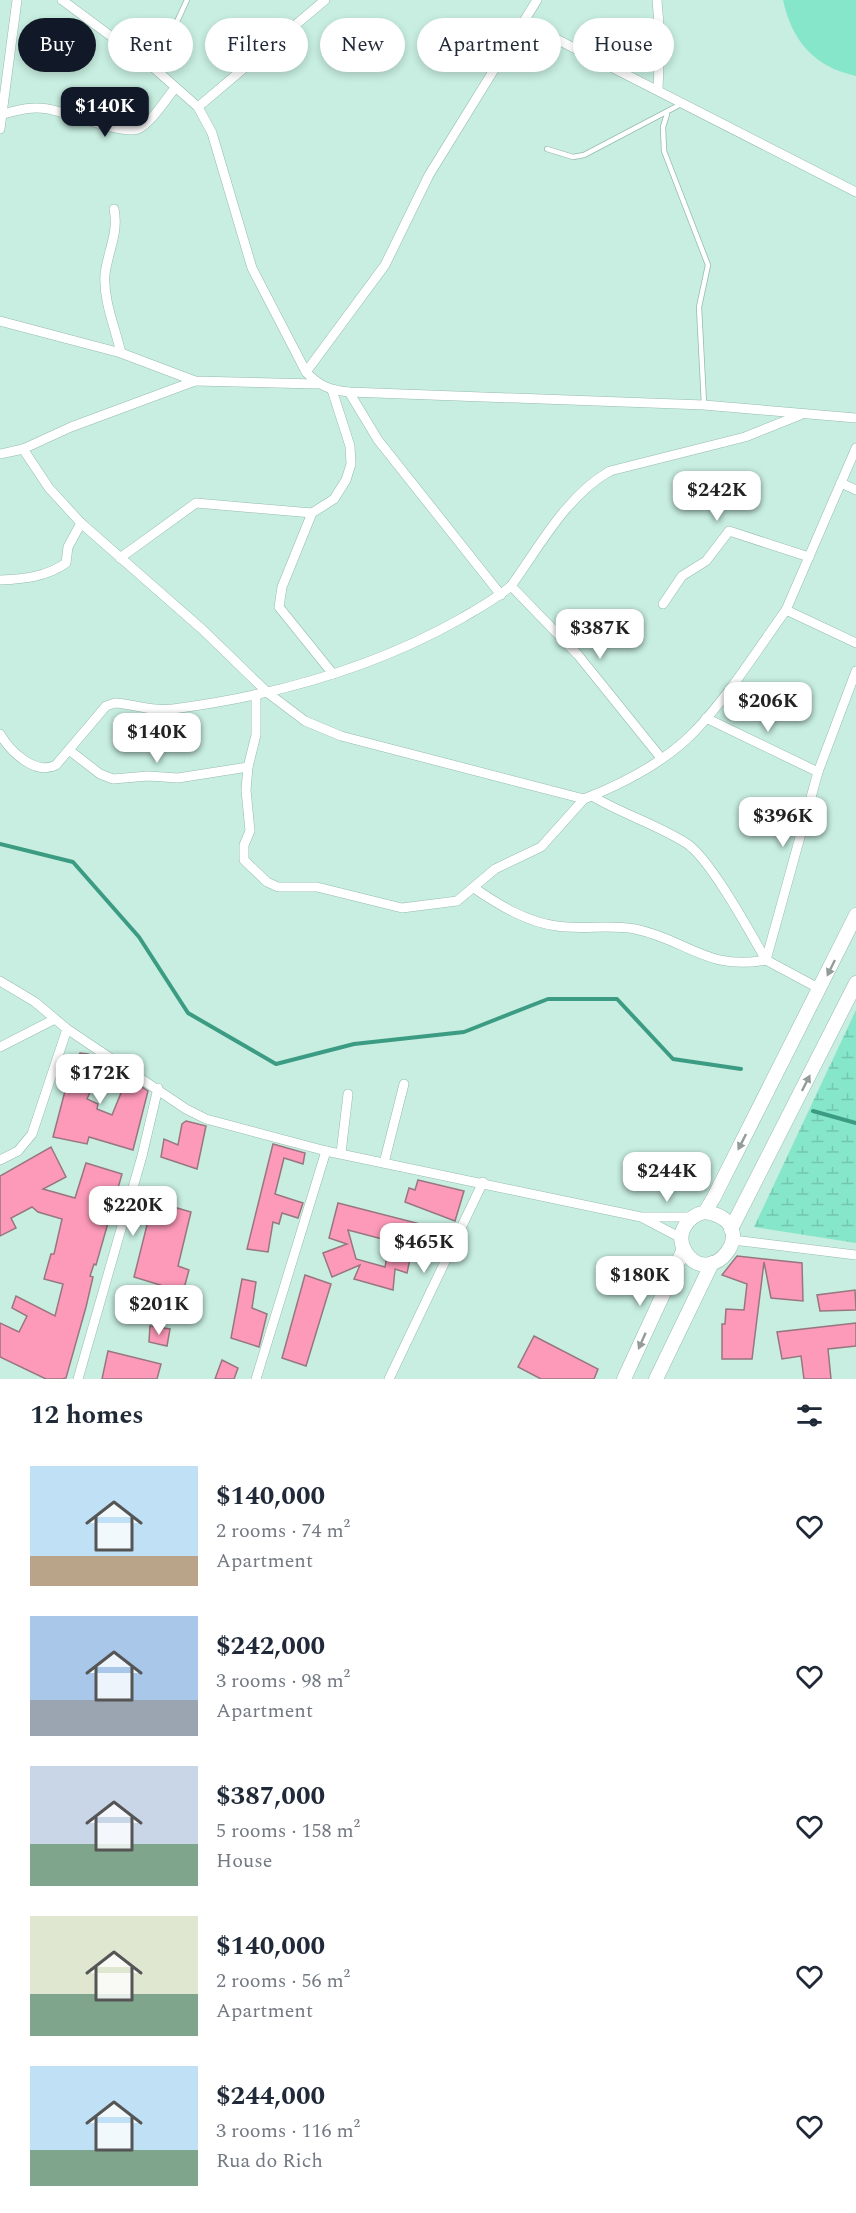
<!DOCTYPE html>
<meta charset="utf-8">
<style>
:root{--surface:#fff;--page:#f6f6f7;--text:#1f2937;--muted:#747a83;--accent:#111827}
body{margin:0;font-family:Spectral,serif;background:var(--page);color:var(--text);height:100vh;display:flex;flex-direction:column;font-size:22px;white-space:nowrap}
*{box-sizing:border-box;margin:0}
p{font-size:20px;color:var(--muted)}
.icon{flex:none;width:33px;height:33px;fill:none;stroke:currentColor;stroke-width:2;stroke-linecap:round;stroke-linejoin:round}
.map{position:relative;height:1379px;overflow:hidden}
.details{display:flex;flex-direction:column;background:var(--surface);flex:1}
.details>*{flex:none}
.guide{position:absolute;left:18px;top:18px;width:820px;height:54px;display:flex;gap:12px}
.price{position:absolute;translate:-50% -51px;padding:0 14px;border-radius:12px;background:#fff;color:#222;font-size:20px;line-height:39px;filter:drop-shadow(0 2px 3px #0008)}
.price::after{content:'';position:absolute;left:50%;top:36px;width:18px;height:14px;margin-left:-9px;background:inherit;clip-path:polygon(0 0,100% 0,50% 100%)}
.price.current{background:var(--accent);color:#fff}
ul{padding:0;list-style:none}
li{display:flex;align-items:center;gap:18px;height:150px;padding:0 30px}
li span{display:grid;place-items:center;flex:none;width:168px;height:120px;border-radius:0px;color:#555}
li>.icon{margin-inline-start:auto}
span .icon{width:72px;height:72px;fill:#fffc;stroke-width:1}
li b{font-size:26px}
h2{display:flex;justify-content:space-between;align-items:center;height:72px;padding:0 30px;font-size:26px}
.tag{padding:0 21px;border-radius:27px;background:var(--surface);box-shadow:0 3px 9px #0003;font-size:21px;line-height:54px}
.tag.current{background:var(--accent);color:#fff}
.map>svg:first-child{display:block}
.wetland{fill:url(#wetland-marsh)}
.park{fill:#86e6c9}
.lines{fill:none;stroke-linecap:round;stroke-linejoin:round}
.stream{stroke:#3c9c83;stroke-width:4}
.building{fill:#fd9aba;stroke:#987680;stroke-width:1.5;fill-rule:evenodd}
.service-casing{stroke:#96bbaf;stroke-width:6}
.minor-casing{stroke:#96bbaf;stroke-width:10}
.secondary-casing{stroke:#96bbaf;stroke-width:15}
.service{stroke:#fff;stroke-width:4.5}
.minor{stroke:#fff;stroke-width:9}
.secondary{stroke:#fff;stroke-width:14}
.oneway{fill:#949c9a}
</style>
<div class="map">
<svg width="856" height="1379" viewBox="0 0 856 1379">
<defs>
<pattern id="wetland-marsh" width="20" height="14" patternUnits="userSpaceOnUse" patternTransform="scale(1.5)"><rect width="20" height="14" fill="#86e6c9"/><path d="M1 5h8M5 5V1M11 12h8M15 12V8" fill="none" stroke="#74c6ad"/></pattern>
</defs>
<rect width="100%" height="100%" fill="#c7eee0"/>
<polygon class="wetland" points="856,1010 856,1243 754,1227"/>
<path class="park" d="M783,0H856V76C814,67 792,41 783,0Z"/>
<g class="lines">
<g class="stream">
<polyline points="0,844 73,862 139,937 188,1013 276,1064 354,1044 464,1032 548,999 617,999 673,1059 741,1069"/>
<polyline points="813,1111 856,1123"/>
</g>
</g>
<g class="building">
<path d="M80,1053L88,1054L102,1061L148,1091L133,1150L89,1137L87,1144L53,1137L71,1068ZM96,1079L121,1093L112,1115L97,1109L98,1104L87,1099Z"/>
<polygon points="186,1121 206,1126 197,1169 161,1157 164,1139 178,1145 182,1124"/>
<polygon points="273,1144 305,1153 303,1164 284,1158 275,1194 303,1203 298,1218 282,1213 279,1224 273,1222 268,1252 247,1249"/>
<polygon points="51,1147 66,1177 43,1189 75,1198 86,1163 122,1174 96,1265 94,1264 90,1276 93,1277 86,1307 66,1378 62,1379 46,1379 0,1357 0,1323 19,1332 27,1316 12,1308 16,1296 55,1316 63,1284 44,1279 51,1254 54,1254 62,1219 38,1212 32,1207 11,1218 16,1228 0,1236 0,1176"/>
<polygon points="418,1180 464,1191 455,1221 405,1202 409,1188 415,1190"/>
<polygon points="153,1201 191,1212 178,1266 189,1270 183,1292 134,1277"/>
<path d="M338,1203L428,1226L422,1254L412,1250L407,1273L395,1269L393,1290L354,1279L360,1265L332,1277L323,1253L347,1244L329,1238ZM348,1230L390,1241L385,1267L356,1259Z"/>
<polygon points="737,1256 802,1263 803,1301 771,1298 764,1262 752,1359 722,1359 722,1324 725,1324 726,1309 744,1310 747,1284 722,1275"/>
<polygon points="305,1275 331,1284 306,1366 282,1358"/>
<polygon points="242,1279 256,1282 252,1308 267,1314 259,1347 231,1338"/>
<polygon points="855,1290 856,1310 820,1311 817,1295"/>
<polygon points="138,1295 151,1301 144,1320 120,1312 124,1298 135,1301"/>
<polygon points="856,1323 856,1346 828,1349 831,1379 804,1379 801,1356 782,1359 777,1332"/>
<polygon points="150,1326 170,1329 167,1346 149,1342"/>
<polygon points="534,1336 598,1369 594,1379 541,1379 518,1367"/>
<polygon points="108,1351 161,1364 157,1379 102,1379"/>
<polygon points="222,1360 238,1368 234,1379 215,1379"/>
</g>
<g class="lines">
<defs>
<g id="service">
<polyline points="155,69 187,0"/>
<polyline points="667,114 663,127 664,151 708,265 699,307 704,404"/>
<polyline points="547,149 573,157 584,155 683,103"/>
</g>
<g id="minor">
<path d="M62,0L155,69L198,107L212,133L252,268L306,372C319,386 330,390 349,392L704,405L856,418"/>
<polyline points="657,0 660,37 658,90"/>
<polyline points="525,23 856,192"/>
<polyline points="198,107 325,0"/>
<path d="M3,114C18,110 32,106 48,109C68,112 122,135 138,129C152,122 165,100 175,88"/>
<polyline points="0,129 17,0"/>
<path d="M114,209C119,232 108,251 105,274C103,300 115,327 121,353"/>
<polyline points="0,321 121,353 195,381 317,384"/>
<polyline points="306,372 385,265 429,175 537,0"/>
<polyline points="349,392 378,440 501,595"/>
<polyline points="856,448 786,610 856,643"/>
<path d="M23,449L49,488L81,523L203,630L268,693L305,721L341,736L584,799C622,784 665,762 694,732C729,696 757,650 786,610"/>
<polyline points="0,454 23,449 71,427 195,381"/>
<polyline points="841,483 856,490"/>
<polyline points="312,513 282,587 279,607 333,674"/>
<polyline points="120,558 196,503 312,513 334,499 346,480 351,464 350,446 332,390"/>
<path d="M0,580C24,579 46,577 66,563L68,547L81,523"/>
<polyline points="511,586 578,655 661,758"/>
<polyline points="663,604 682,576 706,561 729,531 809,557"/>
<polyline points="256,694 256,735 248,767 246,790 250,831 244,845 244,860 267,882 278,887 317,887 402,908 457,901 495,869 541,847 584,799"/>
<polyline points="706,718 818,772"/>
<path d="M0,734C10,751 35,776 56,765L106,706L115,703C134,704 153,712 173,709C273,696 374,668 462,618C479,608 496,599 511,586C540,546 566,496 610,471L745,437L800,415"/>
<polyline points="69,750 100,774 113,779 148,776 178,778 248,767"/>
<path d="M474,888C499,905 526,922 557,926C582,930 609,924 635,929C688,940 706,971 766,960C751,934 710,858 686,843C656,824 622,814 592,796"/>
<polyline points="0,981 35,1002 67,1029 186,1109 206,1119 326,1151 641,1217 692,1217"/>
<polyline points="820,989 766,960 818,772 856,671"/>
<polyline points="0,1047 55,1019"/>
<polyline points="341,1153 348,1094"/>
<polyline points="0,1160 18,1151 32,1134 67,1029"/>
<polyline points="384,1163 404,1084"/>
<polyline points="643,1218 681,1238"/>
<polyline points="733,1240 856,1255"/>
<polyline points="78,1379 142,1156 158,1088"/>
<polyline points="256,1379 326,1151"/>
<polyline points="389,1379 483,1182"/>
</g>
<g id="secondary">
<path d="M705,1212C767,1222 710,1294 685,1251C675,1234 687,1216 705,1212L714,1197L856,915"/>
<polyline points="731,1229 856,983"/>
<polyline points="624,1379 684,1249"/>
<polyline points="656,1379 712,1263"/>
</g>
</defs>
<use href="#service" class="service-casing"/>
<use href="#minor" class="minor-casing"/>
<use href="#secondary" class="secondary-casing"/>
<use href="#service" class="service"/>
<use href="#minor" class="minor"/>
<use href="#secondary" class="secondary"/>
</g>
<defs><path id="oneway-solid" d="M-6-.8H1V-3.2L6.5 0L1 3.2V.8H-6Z" transform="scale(1.5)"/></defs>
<g class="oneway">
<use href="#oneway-solid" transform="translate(831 968) rotate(116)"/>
<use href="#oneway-solid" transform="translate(806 1083) rotate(-63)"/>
<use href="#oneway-solid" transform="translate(742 1142) rotate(117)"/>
<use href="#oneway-solid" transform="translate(642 1341) rotate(114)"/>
</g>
</svg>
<b class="price current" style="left:105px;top:138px">$140K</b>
<b class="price" style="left:717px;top:522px">$242K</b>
<b class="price" style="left:600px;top:660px">$387K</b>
<b class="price" style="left:768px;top:733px">$206K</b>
<b class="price" style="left:157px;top:764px">$140K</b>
<b class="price" style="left:783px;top:848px">$396K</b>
<b class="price" style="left:100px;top:1105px">$172K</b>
<b class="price" style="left:667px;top:1203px">$244K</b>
<b class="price" style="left:133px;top:1237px">$220K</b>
<b class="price" style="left:424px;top:1274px">$465K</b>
<b class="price" style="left:640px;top:1307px">$180K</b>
<b class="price" style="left:159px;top:1336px">$201K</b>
<div class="guide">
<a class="tag current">Buy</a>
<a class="tag">Rent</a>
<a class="tag">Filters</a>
<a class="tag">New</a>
<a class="tag">Apartment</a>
<a class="tag">House</a>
</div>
</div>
<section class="details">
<h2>12 homes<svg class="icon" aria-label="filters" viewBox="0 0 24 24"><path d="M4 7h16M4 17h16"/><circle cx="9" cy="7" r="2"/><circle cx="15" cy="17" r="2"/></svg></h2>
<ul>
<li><span style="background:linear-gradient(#bfe0f5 75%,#b9a48a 0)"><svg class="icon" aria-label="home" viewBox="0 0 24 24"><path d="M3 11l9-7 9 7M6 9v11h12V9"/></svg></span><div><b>$140,000</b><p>2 rooms · 74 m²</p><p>Apartment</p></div><svg class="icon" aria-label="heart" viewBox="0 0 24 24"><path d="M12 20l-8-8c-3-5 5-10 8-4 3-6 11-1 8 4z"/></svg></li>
<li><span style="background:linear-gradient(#a9c7e8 70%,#9aa5b1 0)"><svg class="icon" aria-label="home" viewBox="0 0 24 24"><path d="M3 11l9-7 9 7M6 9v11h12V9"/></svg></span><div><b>$242,000</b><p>3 rooms · 98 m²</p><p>Apartment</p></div><svg class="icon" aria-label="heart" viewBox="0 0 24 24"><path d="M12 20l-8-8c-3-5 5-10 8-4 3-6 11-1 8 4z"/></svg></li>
<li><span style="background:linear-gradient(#c9d6e8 65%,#7fa58c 0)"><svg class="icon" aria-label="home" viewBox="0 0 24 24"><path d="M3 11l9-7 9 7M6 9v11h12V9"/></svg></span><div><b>$387,000</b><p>5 rooms · 158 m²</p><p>House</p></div><svg class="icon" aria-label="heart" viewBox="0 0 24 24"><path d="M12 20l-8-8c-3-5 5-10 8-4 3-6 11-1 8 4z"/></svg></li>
<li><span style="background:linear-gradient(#dfe7d0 65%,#7fa58c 0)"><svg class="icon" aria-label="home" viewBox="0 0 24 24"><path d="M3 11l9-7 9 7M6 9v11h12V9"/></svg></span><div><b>$140,000</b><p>2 rooms · 56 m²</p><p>Apartment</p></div><svg class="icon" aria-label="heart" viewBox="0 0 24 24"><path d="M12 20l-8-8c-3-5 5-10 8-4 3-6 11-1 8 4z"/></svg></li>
<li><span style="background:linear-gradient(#bfe0f5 70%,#7fa58c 0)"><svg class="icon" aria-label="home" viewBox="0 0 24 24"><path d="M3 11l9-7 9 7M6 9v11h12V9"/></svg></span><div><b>$244,000</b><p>3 rooms · 116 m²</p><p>Rua do Rich</p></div><svg class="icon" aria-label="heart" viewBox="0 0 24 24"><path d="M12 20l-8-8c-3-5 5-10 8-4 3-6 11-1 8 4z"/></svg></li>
</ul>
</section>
